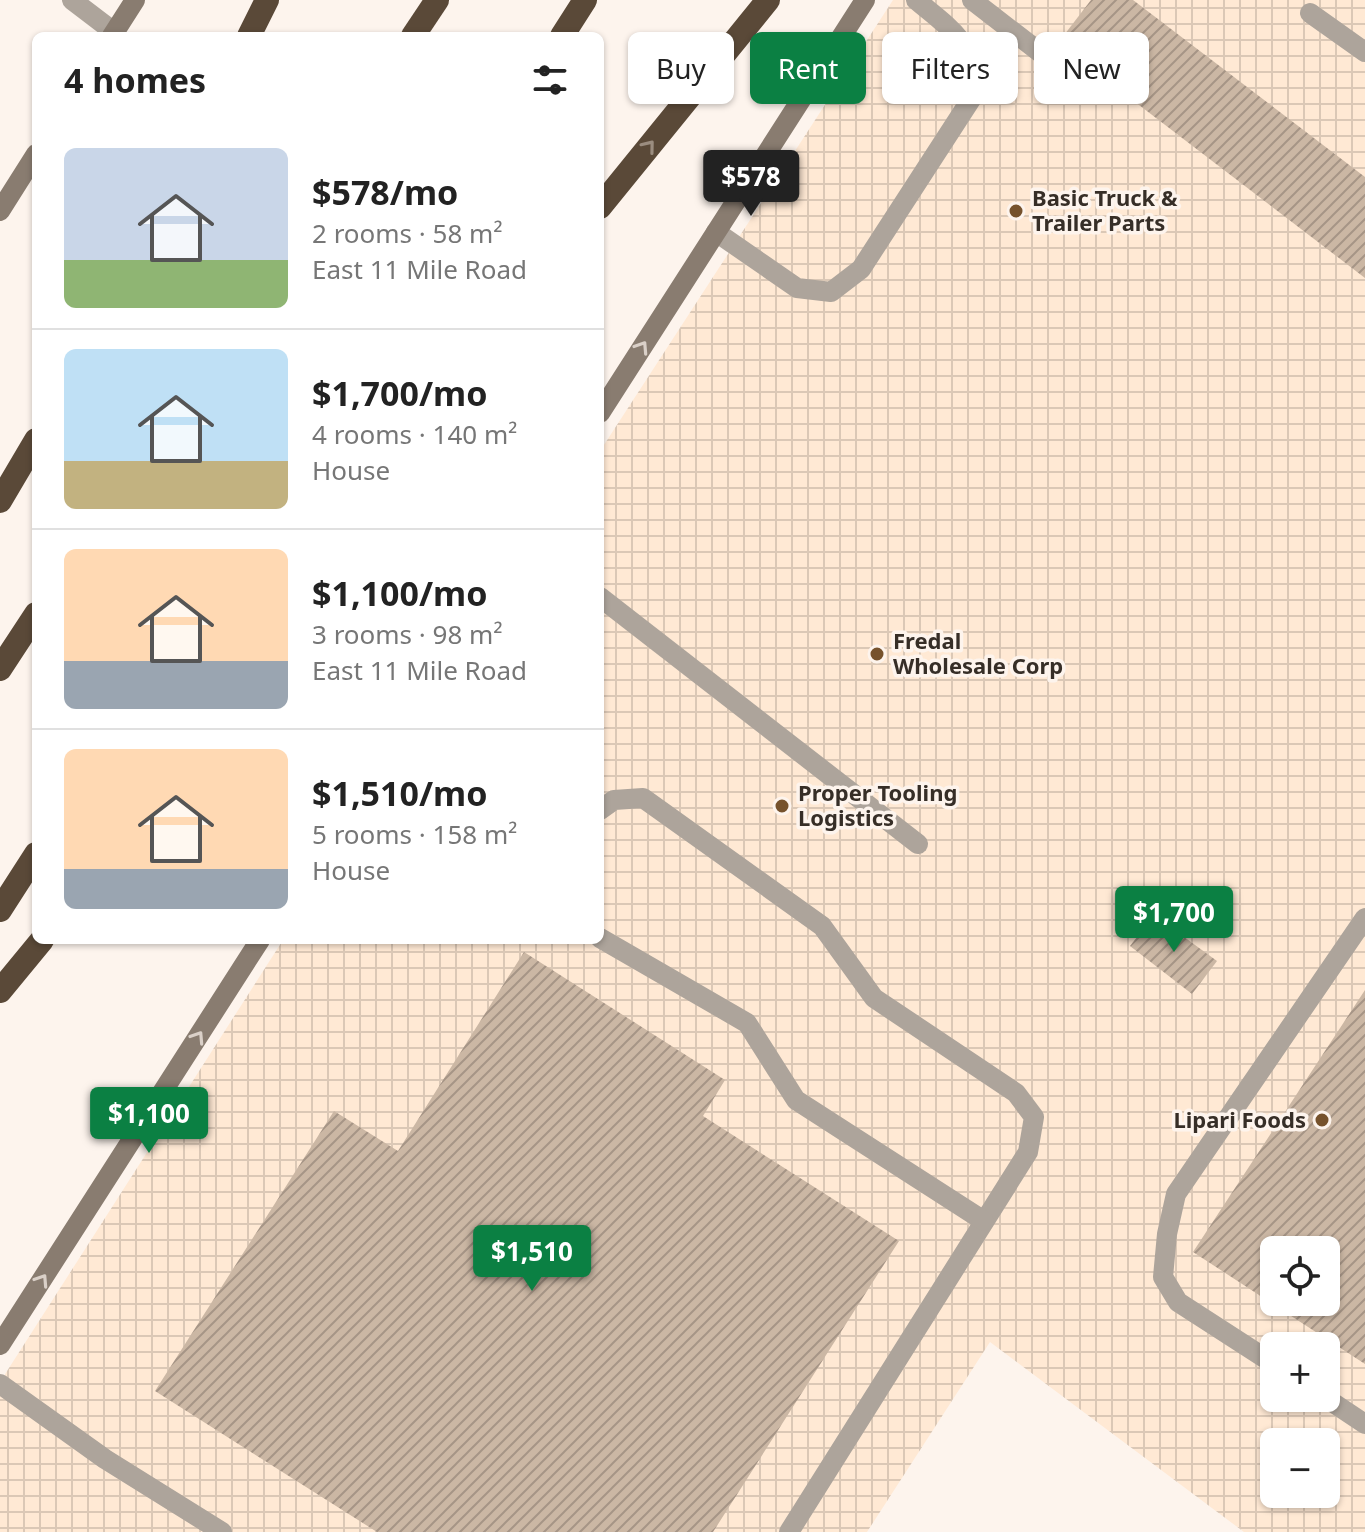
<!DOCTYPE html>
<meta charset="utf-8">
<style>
:root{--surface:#fff;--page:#f2f2f2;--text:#222;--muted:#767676;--line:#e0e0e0;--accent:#0b8043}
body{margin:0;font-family:"Noto Sans",sans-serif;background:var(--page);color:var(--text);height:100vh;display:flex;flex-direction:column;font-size:30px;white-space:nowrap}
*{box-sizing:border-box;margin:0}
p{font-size:26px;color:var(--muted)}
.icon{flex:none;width:44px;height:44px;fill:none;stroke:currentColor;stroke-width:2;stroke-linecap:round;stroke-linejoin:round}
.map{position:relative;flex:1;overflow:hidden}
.side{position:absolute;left:32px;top:32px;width:572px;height:912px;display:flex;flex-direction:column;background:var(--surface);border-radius:12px;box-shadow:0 2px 6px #0004}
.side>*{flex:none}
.hud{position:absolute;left:628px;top:32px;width:616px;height:72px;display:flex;gap:16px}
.fabs{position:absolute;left:1260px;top:1236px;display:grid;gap:16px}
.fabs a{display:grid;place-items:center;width:80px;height:80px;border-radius:12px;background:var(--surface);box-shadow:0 2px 6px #0004;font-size:40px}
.price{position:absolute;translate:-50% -68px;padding:0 18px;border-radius:8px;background:var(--accent);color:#fff;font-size:26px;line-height:52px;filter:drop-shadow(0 2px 4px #0008)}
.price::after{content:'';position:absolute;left:50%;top:48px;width:24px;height:18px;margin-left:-12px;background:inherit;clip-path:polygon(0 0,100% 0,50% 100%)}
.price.current{background:#222;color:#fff}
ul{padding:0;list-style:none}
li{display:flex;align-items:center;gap:24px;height:200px;padding:0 32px}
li+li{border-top:2px solid var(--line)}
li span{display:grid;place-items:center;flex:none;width:224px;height:160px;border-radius:12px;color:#555}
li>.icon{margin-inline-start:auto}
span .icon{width:96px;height:96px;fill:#fffc;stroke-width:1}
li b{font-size:34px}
h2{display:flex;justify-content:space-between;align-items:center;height:96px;padding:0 32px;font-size:34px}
.pill{padding:0 28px;border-radius:12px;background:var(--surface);box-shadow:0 2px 6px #0004;font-size:28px;line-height:72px}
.pill.current{background:var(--accent);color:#fff}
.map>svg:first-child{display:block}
.industrial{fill:url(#industrial-grid);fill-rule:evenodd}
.building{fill:url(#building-hatch);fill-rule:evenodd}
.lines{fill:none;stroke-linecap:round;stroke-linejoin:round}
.lane{stroke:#ada49b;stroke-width:20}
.street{stroke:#ada49b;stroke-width:20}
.secondary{stroke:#897c70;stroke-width:20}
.highway{stroke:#5a4938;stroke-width:24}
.oneway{stroke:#9b8d80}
.oneway2{stroke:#dad0c8}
.poi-dot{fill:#76522c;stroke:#fdf4ed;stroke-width:3}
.labels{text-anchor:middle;stroke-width:7;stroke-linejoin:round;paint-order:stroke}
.poi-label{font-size:22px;font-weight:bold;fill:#362e27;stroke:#fdf4ed;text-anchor:start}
</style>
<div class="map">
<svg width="1365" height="1532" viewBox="0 0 1365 1532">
<defs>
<pattern id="industrial-grid" width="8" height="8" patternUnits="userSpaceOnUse" patternTransform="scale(2)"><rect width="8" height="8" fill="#ffe9d4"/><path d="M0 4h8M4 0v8" fill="none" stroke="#dbc8b6"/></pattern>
<pattern id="building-hatch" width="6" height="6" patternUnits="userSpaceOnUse" patternTransform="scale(2)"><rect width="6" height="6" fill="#cbb7a4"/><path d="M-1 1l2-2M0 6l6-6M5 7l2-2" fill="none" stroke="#a69586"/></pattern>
</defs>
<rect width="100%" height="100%" fill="#fdf4ed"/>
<path class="industrial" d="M893,0H1365V1532H1244L990,1342L867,1532H0V1382L283,940H600V451ZM1274,1250H1326V1302H1274ZM1274,1346H1326V1398H1274ZM1274,1442H1326V1494H1274Z"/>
<g class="building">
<polygon points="1091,0 1133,0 1365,177 1365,278 1058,43"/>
<polygon points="1154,915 1217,961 1192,994 1130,946"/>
<polygon points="524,952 725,1080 703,1116 899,1241 713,1532 377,1532 155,1391 334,1111 398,1151"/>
<path d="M1365,990V1364L1193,1252ZM1274,1250H1326V1302H1274Z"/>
</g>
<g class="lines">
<g class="lane">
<polyline points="972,0 1051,61"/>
<polyline points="1310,13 1365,52"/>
<path d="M716,232L797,288L831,292L861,269L979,87C970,39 951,29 916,0"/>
<polyline points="600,597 918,844"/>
<polyline points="600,810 614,800 643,798 822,926 874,998 1016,1093 1034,1117 1028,1152 789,1532"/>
<polyline points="600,938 747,1023 796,1100 984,1221"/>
<polyline points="1274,1364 1178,1302 1163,1277 1167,1234 1176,1194 1365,918"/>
<polyline points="0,1384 105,1459 222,1532"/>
<polyline points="1326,1398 1365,1424"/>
</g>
<polyline class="street" points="72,0 114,32"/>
<g class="secondary">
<polyline points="112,36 135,0"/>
<polyline points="0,211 36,154"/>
<polyline points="600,413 865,0"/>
<polyline points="0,1345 260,940"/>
</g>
<g class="highway">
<polyline points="249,36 267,0"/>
<polyline points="413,36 437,0"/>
<polyline points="562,36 585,0"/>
<polyline points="600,207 768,0"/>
<polyline points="0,501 36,440"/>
<polyline points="0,669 36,614"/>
<polyline points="0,910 36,854"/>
<polyline points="0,991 42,940"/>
</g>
</g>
<defs><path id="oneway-chevron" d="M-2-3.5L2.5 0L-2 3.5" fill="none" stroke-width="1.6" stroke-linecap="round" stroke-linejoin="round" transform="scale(2)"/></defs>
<use class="oneway" href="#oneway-chevron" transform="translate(649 146) rotate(-51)"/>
<g class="oneway2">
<use href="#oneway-chevron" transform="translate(642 347) rotate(-57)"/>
<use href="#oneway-chevron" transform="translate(198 1037) rotate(-57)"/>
<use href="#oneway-chevron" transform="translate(42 1280) rotate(-57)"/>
</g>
<g class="poi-dot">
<circle cx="1016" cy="211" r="8"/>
<circle cx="877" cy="654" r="8"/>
<circle cx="782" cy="806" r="8"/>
<circle cx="1322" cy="1120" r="8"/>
</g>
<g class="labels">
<g class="poi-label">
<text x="1032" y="206">Basic Truck &amp;<tspan x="1032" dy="25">Trailer Parts</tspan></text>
<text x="893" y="649">Fredal<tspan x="893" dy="25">Wholesale Corp</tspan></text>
<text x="798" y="801">Proper Tooling<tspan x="798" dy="25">Logistics</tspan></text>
<text x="1306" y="1128" text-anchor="end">Lipari Foods</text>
</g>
</g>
</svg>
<div class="fabs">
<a><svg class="icon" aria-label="locate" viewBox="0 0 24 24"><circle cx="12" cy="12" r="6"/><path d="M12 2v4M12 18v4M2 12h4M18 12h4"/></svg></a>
<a>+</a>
<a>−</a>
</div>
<b class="price current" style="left:751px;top:218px">$578</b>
<b class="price" style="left:1174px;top:954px">$1,700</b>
<b class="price" style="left:149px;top:1155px">$1,100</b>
<b class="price" style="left:532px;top:1293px">$1,510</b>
<div class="hud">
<a class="pill">Buy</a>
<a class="pill current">Rent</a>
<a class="pill">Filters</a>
<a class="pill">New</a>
</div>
<section class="side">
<h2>4 homes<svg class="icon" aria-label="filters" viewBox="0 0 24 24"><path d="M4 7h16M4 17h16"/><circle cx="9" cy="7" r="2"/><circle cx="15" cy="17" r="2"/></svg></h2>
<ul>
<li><span style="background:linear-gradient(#c9d6e8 70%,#8fb573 0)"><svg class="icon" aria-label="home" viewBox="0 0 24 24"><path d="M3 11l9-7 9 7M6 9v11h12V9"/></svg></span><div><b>$578/mo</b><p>2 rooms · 58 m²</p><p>East 11 Mile Road</p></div></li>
<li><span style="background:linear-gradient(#bfe0f5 70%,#c2b280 0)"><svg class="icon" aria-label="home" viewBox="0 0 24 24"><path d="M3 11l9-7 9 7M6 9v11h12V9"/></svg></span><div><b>$1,700/mo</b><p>4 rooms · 140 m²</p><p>House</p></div></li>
<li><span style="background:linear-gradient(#ffd9b3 70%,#9aa5b1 0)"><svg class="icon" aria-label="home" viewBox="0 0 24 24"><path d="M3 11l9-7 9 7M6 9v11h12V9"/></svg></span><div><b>$1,100/mo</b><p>3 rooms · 98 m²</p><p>East 11 Mile Road</p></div></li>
<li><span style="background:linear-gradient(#ffd9b3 75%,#9aa5b1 0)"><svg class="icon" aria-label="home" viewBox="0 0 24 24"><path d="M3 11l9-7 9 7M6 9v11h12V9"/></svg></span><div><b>$1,510/mo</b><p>5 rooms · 158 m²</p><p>House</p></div></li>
</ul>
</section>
</div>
